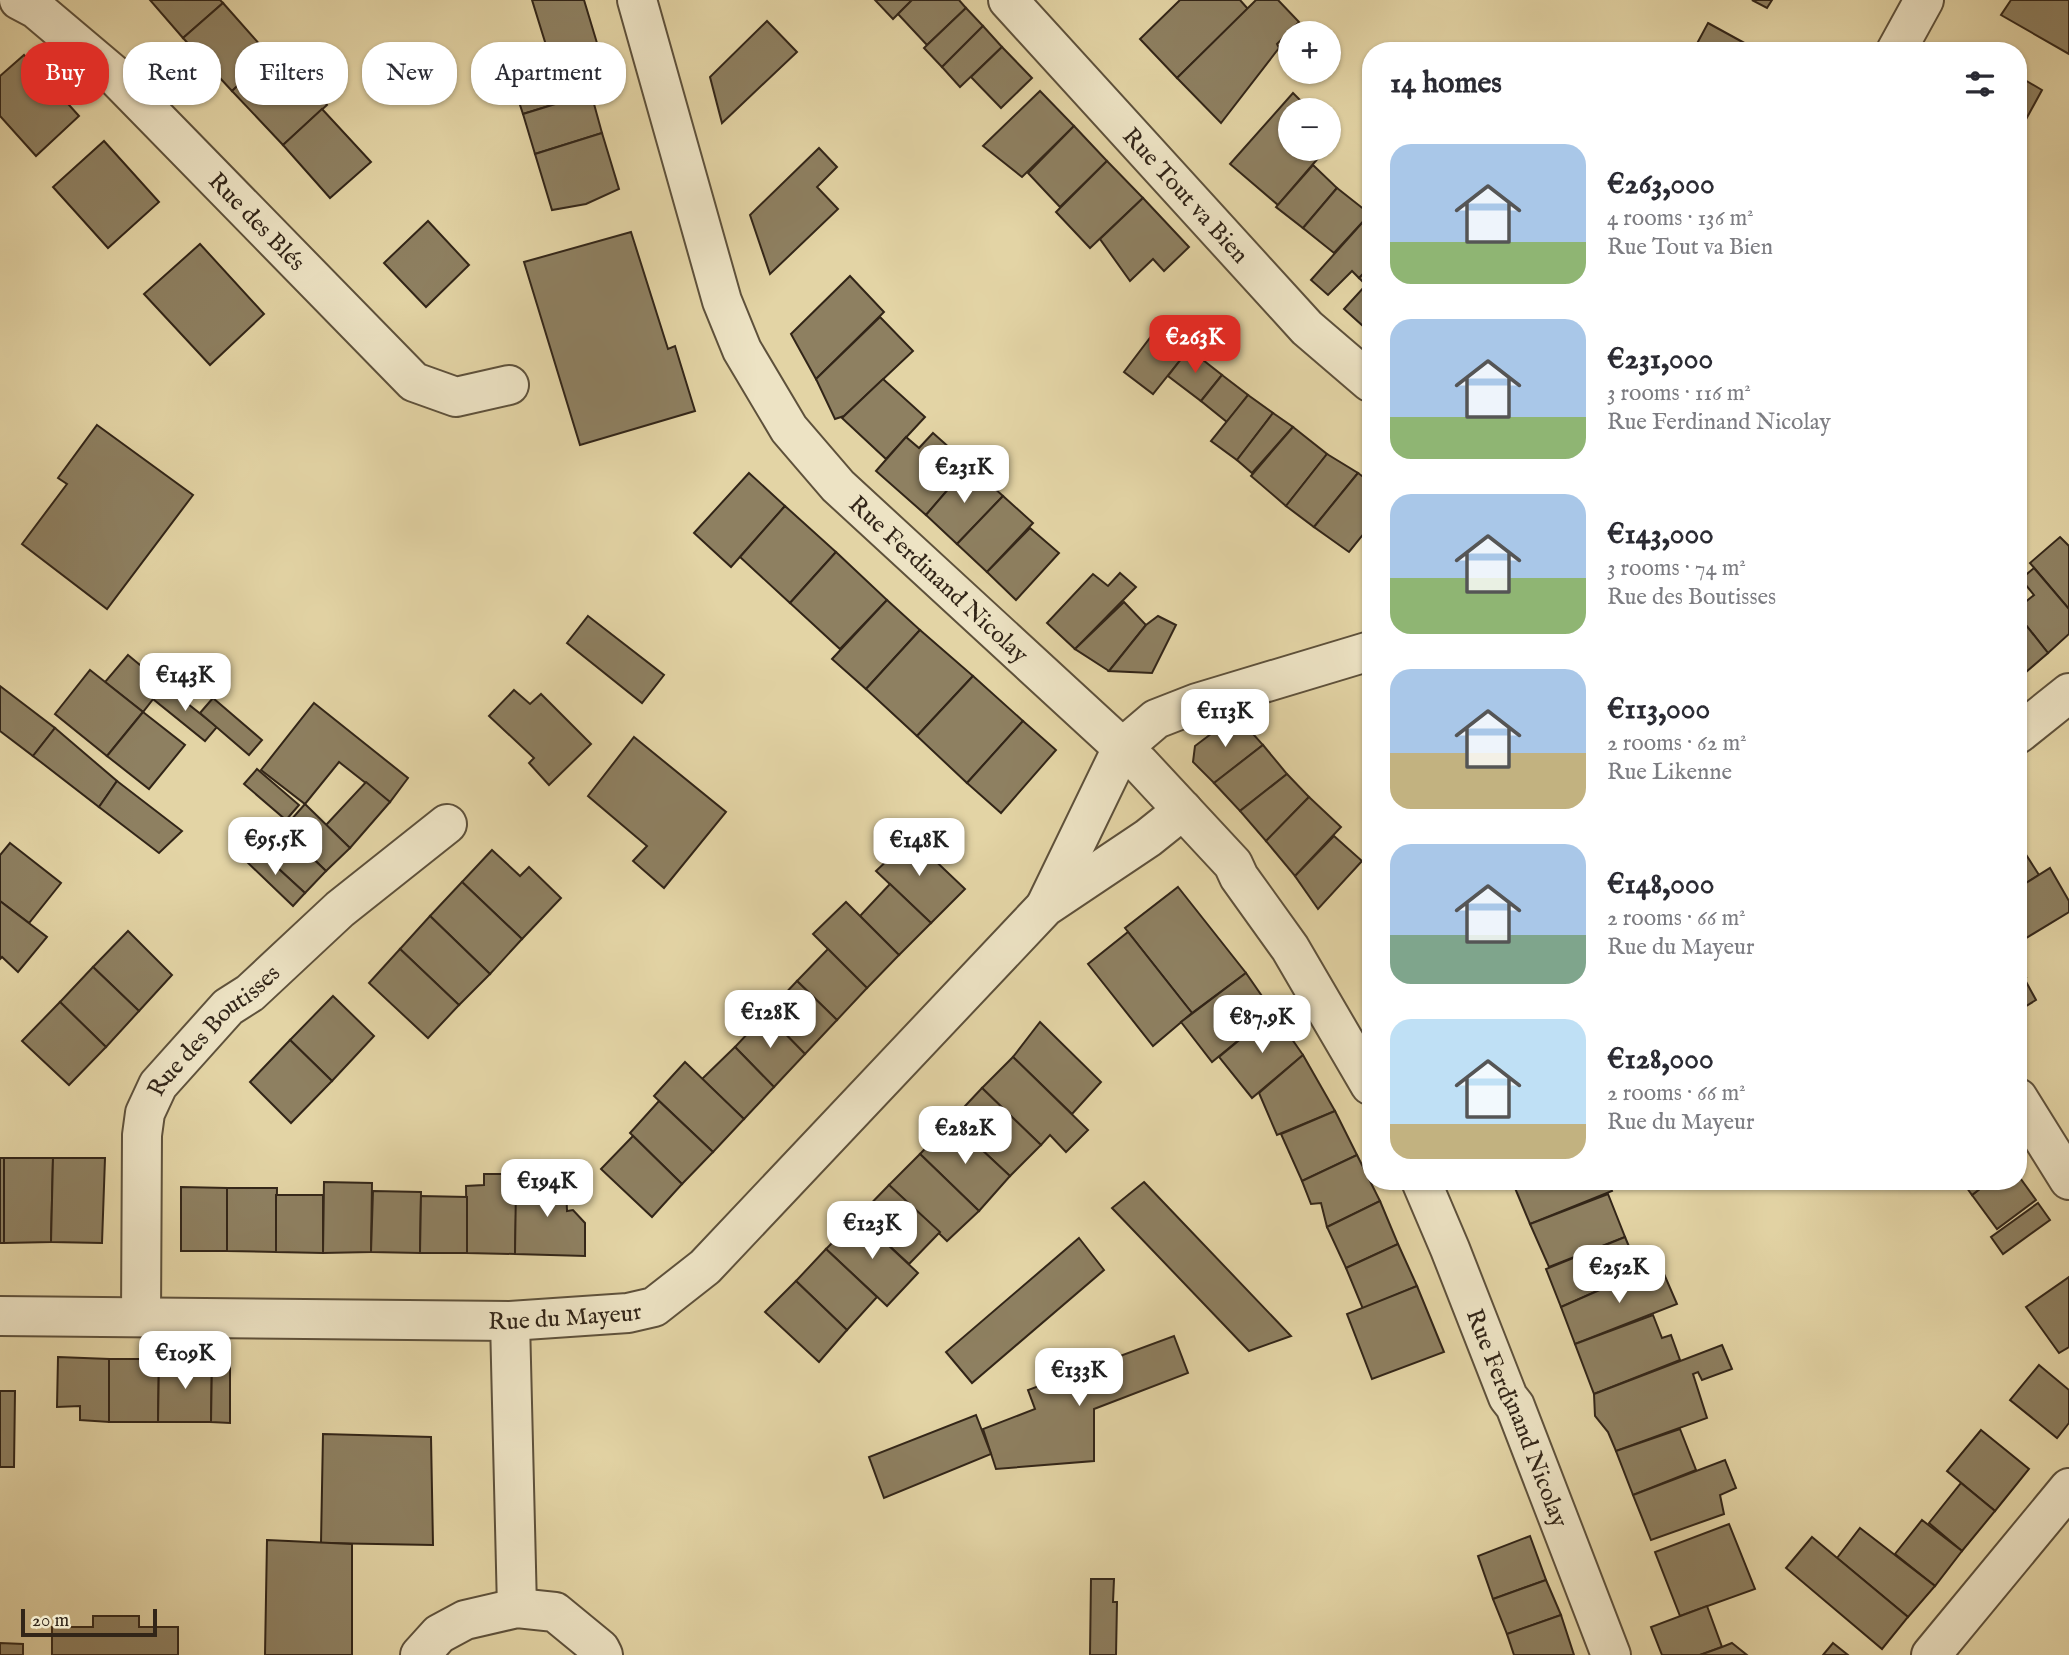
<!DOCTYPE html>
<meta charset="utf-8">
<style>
:root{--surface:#fff;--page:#f2f2f3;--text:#2b2b33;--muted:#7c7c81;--accent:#d93025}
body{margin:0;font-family:"IM FELL English",serif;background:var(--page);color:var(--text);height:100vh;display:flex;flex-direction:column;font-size:26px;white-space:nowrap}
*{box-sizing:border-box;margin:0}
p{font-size:23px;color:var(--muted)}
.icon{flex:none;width:38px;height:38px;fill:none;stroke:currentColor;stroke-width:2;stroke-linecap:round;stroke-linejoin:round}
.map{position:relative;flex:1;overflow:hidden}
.details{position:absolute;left:1362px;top:42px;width:665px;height:1148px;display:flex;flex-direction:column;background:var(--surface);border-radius:28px;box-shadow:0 2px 5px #0004}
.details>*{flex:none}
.hud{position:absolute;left:21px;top:42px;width:665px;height:63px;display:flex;gap:14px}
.tools{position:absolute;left:1278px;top:21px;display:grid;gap:14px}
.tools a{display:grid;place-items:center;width:63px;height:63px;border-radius:50%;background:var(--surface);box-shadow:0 2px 5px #0004;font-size:35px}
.scale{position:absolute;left:21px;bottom:18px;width:136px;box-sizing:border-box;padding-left:7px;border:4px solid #322518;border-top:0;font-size:19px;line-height:24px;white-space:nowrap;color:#322518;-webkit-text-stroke:5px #ede3c4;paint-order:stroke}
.price{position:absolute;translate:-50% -60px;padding:0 16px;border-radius:14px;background:#fff;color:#222;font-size:23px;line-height:46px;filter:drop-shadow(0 2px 4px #0008)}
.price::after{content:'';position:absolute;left:50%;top:42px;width:21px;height:16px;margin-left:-10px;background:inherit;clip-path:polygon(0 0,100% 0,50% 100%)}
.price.on{background:var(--accent);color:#fff}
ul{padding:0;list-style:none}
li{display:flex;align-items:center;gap:21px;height:175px;padding:0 28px}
li span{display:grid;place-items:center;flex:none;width:196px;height:140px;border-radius:21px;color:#555}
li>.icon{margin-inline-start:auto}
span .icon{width:84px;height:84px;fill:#fffc;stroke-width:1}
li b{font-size:30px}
h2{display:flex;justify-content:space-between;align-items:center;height:84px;padding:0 28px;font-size:30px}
.tag{padding:0 24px;border-radius:28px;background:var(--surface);box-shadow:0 2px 5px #0004;font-size:24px;line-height:63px}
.tag.on{background:var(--accent);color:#fff}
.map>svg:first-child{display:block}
.building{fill:#8e8061;stroke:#322518;stroke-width:2}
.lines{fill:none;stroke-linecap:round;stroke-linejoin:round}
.minor-casing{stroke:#5e513b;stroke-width:42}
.tertiary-casing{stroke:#5e513b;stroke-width:42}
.minor{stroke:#ede3c4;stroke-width:38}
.tertiary{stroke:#ede3c4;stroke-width:38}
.labels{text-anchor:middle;stroke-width:7;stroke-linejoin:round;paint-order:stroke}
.street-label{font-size:24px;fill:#322518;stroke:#ede3c4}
</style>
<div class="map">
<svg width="2069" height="1655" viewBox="0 0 2069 1655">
<rect width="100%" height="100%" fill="#e3d4a5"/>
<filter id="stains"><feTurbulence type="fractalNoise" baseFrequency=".00286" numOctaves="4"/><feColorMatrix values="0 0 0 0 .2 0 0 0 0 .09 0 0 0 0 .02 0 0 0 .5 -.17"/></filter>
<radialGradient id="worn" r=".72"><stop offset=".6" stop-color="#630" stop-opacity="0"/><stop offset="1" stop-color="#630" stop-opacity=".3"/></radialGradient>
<g class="building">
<polygon points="150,0 220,0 223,3 183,38"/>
<polygon points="532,0 584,0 597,43 550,58"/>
<polygon points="875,0 912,0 893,19"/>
<polygon points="912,0 959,0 966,8 927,45 898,14"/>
<polygon points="1180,0 1240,0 1248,9 1177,78 1140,39"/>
<polygon points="1256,0 1278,0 1299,22 1277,44 1279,48 1221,123 1177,78"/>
<polygon points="1752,0 1772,0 1767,8"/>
<polygon points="2011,0 2069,0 2069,54 2001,15"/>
<polygon points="223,3 270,56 232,91 183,38"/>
<polygon points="966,8 983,26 942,67 924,48"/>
<polygon points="767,21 797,52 722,123 710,77"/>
<polygon points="1708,23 1759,51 1693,51"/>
<polygon points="983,26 1002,47 960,87 942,67"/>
<polygon points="1002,47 1032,78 1001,108 971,77"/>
<polygon points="276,50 327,105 283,145 232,91"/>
<polygon points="578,50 591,93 523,114 508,69"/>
<polygon points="24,55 79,116 36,156 0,116 0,76"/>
<polygon points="2018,76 2042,90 2018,134"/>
<polygon points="1040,91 1074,126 1022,177 983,146"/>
<polygon points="591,93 602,133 535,154 523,114"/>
<polygon points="1293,93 1310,110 1290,110 1290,149 1326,149 1278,205 1230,164"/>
<polygon points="322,109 371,162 330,198 283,145"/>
<polygon points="1074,126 1107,161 1060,207 1028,173"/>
<polygon points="1328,127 1338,136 1328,146"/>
<polygon points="602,133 619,189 586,204 552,210 535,154"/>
<polygon points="104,141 159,202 108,248 53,187"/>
<polygon points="819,148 837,167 817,187 838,209 770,274 750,215"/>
<polygon points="1107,161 1143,198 1090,248 1056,212"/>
<polygon points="1313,165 1337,188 1303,228 1276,207"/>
<polygon points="1337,188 1370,214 1334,253 1303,228"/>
<polygon points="1143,198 1189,247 1164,271 1153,259 1130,281 1100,239"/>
<polygon points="1370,214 1370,267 1359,278 1352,271 1328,295 1311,280"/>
<polygon points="428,221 469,265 426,307 384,263"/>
<polygon points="631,232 668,349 675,346 695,411 580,445 524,262"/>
<polygon points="200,244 264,314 210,365 144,294"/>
<polygon points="1370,267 1370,319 1363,326 1344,309 1366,285 1359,278"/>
<polygon points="850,276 884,312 816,379 791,334"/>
<polygon points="880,317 913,351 844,416 835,419 816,379"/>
<polygon points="1159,326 1189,349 1153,394 1124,372"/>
<polygon points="1189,349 1222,375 1201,401 1168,376"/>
<polygon points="1222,375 1248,395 1227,422 1201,401"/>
<polygon points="883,379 925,417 886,459 842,418"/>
<polygon points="1248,395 1273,413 1237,460 1211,441"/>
<polygon points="1273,413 1293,427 1252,473 1237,460"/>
<polygon points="97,425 193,495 107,609 22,544 67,484 58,478"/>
<polygon points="1293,427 1327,454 1286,506 1251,476"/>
<polygon points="933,433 969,465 926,515 876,471 906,437 919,448"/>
<polygon points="1327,454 1358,473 1314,527 1286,506"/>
<polygon points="969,465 1003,496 957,544 926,515"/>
<polygon points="749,473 785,506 731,567 694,533"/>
<polygon points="1358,473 1370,482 1370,526 1349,552 1314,527"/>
<polygon points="1003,496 1033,523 987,572 957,544"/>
<polygon points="785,506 836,552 790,603 740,557"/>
<polygon points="1030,528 1059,553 1016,600 987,572"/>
<polygon points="2060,537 2069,546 2069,609 2030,563"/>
<polygon points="836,552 887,600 840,649 790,603"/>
<polygon points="2034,568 2069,609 2069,634 2048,653 2018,615 2018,608 2034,595 2021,579"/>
<polygon points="1120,573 1136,587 1075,649 1047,623 1093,574 1108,586"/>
<polygon points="887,600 920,630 866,689 832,659"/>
<polygon points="1124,602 1146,625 1109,671 1075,649"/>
<polygon points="2018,615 2048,653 2018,679"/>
<polygon points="588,616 664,675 642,703 567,643"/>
<polygon points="1158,616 1176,625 1152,673 1109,671 1146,625"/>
<polygon points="920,630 973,676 917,736 866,689"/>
<polygon points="128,655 164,685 143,712 105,682"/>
<polygon points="90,670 143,712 107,756 55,714"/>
<polygon points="973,676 1023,721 967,783 917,736"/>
<polygon points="164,685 217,727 205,741 153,699"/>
<polygon points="0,686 55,728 33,756 0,731"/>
<polygon points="514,690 530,704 541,694 591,744 549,785 529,763 534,758 489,716"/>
<polygon points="213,698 262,740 249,755 200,713"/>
<polygon points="314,703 408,778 390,802 339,762 305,804 261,770"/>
<polygon points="143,712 185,745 149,789 107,756"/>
<polygon points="1236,715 1263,745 1214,783 1193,762 1195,746"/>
<polygon points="1023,721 1056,750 1001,813 967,783"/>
<polygon points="55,728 117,781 99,807 33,756"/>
<polygon points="634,737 726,812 664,888 633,861 647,846 588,796"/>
<polygon points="1263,745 1287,774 1240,811 1214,783"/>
<polygon points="257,769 299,805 286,820 244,784"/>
<polygon points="1287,774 1309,797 1266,841 1240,811"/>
<polygon points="117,781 182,831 159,853 99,807"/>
<polygon points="366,782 390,802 350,848 326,825"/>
<polygon points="1309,797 1341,827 1295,876 1266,841"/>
<polygon points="305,804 350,848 326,871 283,829"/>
<polygon points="278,825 326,871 305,893 256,848"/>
<polygon points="903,830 965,889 931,923 876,871 893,855 885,848"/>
<polygon points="1334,836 1362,861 1318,909 1295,876"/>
<polygon points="2018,842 2039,875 2018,888"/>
<polygon points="10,843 61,883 29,923 0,901 0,855"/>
<polygon points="256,848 305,893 293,906 245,860"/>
<polygon points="492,850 520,876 529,867 561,898 522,939 462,882"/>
<polygon points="2050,868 2069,901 2069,912 2018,943 2018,888"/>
<polygon points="462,882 522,939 490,974 430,916"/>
<polygon points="890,884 931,923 899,955 860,916"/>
<polygon points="1178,887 1246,973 1192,1013 1125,928"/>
<polygon points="0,901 47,937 18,972 2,957 0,959"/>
<polygon points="846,902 899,955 867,988 813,934"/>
<polygon points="430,916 490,974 459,1005 400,949"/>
<polygon points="128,931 172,975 139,1011 93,967"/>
<polygon points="1128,932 1192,1013 1153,1046 1088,964"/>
<polygon points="400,949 459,1005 428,1038 369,983"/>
<polygon points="828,949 867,988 837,1020 797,981"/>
<polygon points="2018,964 2026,977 2024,978 2036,1000 2018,1011"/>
<polygon points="93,967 139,1011 106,1047 60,1002"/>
<polygon points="1246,973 1273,1012 1212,1062 1181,1022"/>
<polygon points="797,981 837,1020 805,1054 766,1014"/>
<polygon points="333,996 374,1036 332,1081 290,1040"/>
<polygon points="60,1002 106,1047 69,1085 22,1041"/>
<polygon points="1273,1012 1303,1055 1252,1098 1219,1057"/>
<polygon points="766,1014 805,1054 774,1087 735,1047"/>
<polygon points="1040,1022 1101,1082 1072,1114 1013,1057"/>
<polygon points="290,1040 332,1081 291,1123 250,1082"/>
<polygon points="735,1047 774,1087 744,1119 702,1079"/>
<polygon points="1303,1055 1335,1111 1277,1135 1259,1093"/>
<polygon points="1013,1057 1088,1130 1066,1152 1050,1135 1041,1145 982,1088"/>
<polygon points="685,1062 744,1119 713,1152 654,1096"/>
<polygon points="982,1088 1041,1145 1010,1176 951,1121"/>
<polygon points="659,1101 713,1152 682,1184 630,1133"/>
<polygon points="1335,1111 1357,1155 1302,1181 1281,1134"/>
<polygon points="951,1121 1010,1176 979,1211 920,1154"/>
<polygon points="633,1136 682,1184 652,1217 601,1169"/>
<polygon points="920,1154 979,1211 947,1241 889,1185"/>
<polygon points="1357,1155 1380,1201 1327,1227 1321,1203 1311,1204 1302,1181"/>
<rect x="0" y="1158" width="4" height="85"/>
<polygon points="4,1158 53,1158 51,1242 4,1243"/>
<polygon points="53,1158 105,1158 102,1243 51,1242"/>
<polygon points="484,1174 517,1174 515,1254 467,1253 466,1186 484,1185"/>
<polygon points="522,1174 561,1175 561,1185 566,1184 567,1211 573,1210 585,1223 585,1256 515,1254 516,1184 522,1184"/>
<polygon points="2018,1175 2036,1200 1997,1229 1972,1195 1990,1181 2018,1181"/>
<polygon points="1512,1181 1608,1181 1612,1191 1530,1224"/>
<polygon points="1962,1181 1990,1181 1972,1195"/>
<polygon points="324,1182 372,1183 371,1252 323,1253"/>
<polygon points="1144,1182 1291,1336 1249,1351 1112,1208"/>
<polygon points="889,1185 940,1232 909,1264 858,1217"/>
<polygon points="181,1187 227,1188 227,1251 181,1251"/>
<polygon points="227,1188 277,1188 276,1252 227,1251"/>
<polygon points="373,1191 421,1192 420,1253 371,1252"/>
<polygon points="1608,1194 1625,1237 1549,1267 1530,1224"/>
<polygon points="276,1195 323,1195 323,1253 276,1252"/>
<polygon points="421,1196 467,1197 467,1253 420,1253"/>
<polygon points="1380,1201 1398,1244 1346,1268 1327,1227"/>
<polygon points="2038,1203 2050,1220 2003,1254 1991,1237"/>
<polygon points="858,1217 918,1273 887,1306 826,1249"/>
<polygon points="1625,1237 1633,1256 1604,1268 1607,1276 1626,1269 1629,1277 1561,1307 1546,1269"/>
<polygon points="1079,1238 1104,1270 972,1383 946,1352"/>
<polygon points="1398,1244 1417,1286 1363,1309 1346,1268"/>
<polygon points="826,1249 877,1297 847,1330 796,1281"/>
<polygon points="1661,1267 1677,1304 1575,1344 1561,1307 1629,1277"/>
<polygon points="2069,1277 2069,1347 2059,1353 2026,1307"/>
<polygon points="796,1281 847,1330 819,1362 765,1312"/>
<polygon points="1417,1286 1444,1352 1372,1379 1347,1314"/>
<polygon points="1653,1315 1662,1338 1671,1335 1680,1360 1594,1394 1575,1344"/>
<polygon points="1174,1336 1188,1373 1094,1409 1094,1461 996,1469 983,1429 1035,1409 1028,1390"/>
<polygon points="1722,1345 1732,1369 1702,1380 1698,1372 1693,1374 1707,1418 1616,1451 1608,1432 1595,1416 1594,1394"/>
<polygon points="58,1357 109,1359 109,1422 80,1420 80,1406 57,1407"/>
<polygon points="109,1359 159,1359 158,1422 109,1422"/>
<polygon points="159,1359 212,1360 211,1422 158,1422"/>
<polygon points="212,1360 230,1360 230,1423 211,1422"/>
<polygon points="2039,1365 2069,1390 2069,1423 2057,1438 2010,1400"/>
<polygon points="0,1391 15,1391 14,1467 0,1467"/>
<polygon points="976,1415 991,1454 884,1498 869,1457"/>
<polygon points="1680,1429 1696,1470 1633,1495 1616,1451"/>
<polygon points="1981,1430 2029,1469 1995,1511 1947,1471"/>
<polygon points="323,1434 431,1437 433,1545 321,1543"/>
<polygon points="1725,1460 1736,1488 1720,1495 1724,1514 1651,1540 1633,1495"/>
<polygon points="1961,1483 1995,1511 1962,1551 1929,1523"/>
<polygon points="1922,1520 1962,1551 1935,1586 1895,1554"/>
<polygon points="1729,1524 1755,1589 1680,1616 1655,1552"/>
<polygon points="1860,1528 1935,1586 1908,1617 1837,1558"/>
<polygon points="1530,1536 1546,1580 1493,1599 1478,1556"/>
<polygon points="1812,1537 1908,1617 1882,1649 1786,1568"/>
<polygon points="267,1540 352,1544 352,1655 265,1655"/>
<polygon points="1091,1579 1114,1579 1113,1602 1117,1602 1116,1655 1090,1655"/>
<polygon points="1546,1580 1561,1615 1507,1634 1493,1599"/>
<polygon points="1707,1606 1722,1647 1700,1655 1662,1655 1651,1627"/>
<polygon points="1561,1615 1574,1655 1514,1655 1507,1634"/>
<polygon points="93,1616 139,1616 139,1627 178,1627 178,1655 52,1655 52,1627 93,1627"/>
<polygon points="0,1643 23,1644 23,1655 0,1655"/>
<polygon points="1732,1643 1747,1655 1700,1655 1722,1647"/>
<polygon points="1833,1643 1848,1655 1823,1655"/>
</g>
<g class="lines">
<defs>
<g id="minor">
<path id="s1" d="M19,0L36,9L113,74L414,382L456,397L509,385"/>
<path id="s2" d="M1008,0L1307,328L1370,382"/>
<polyline points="1896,51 1924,0"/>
<polyline points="2018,734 2069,693"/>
<polyline points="1046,905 1122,748 1156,719 1197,703 1370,651"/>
<polyline points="2018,1098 2069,1180"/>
<path id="s3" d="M0,1316L510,1321L628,1313L654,1307L705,1267L1045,907L1148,838L1183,810"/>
<path id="s4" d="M141,1316L142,1135L145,1113L158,1085L228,1007L250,993L340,909L447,824"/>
<polyline points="510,1321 517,1608"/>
<polyline points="420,1655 439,1634 465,1620 517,1608 555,1612 600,1649 603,1655"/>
<polyline points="1931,1655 2069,1488"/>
</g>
<g id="tertiary">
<path id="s5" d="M637,0L722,301L742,350L789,429L838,486L1140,764L1233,864L1239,877L1290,948L1370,1085"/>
<path id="s6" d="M1421,1181L1450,1249L1508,1397L1515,1406L1611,1655"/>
</g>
</defs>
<use href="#minor" class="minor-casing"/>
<use href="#tertiary" class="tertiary-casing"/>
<use href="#minor" class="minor"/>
<use href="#tertiary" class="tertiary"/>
</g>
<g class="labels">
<g class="street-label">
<text dy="8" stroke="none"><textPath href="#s2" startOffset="264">Rue Tout va Bien</textPath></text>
<text dy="8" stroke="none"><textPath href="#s1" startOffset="326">Rue des Blés</textPath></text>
<text dy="8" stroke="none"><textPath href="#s5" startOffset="670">Rue Ferdinand Nicolay</textPath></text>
<text dy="8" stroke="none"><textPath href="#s4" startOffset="312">Rue des Boutisses</textPath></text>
<text dy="8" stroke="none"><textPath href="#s3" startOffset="565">Rue du Mayeur</textPath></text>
<text dy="8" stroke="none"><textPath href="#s6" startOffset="256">Rue Ferdinand Nicolay</textPath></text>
</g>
</g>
<rect width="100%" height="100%" filter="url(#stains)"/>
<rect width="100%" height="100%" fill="url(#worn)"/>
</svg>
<div class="tools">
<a>+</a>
<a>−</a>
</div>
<div class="scale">20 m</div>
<b class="price on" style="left:1195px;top:375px">€263K</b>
<b class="price" style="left:964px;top:505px">€231K</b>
<b class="price" style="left:185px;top:713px">€143K</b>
<b class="price" style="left:1225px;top:749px">€113K</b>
<b class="price" style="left:275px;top:877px">€95.5K</b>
<b class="price" style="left:919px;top:878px">€148K</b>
<b class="price" style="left:770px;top:1050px">€128K</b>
<b class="price" style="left:1262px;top:1055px">€87.9K</b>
<b class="price" style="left:965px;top:1166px">€282K</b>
<b class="price" style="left:547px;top:1219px">€194K</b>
<b class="price" style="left:872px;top:1261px">€123K</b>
<b class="price" style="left:1619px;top:1305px">€252K</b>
<b class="price" style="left:185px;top:1391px">€109K</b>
<b class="price" style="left:1079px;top:1408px">€133K</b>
<div class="hud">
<a class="tag on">Buy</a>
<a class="tag">Rent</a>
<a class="tag">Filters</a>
<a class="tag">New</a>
<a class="tag">Apartment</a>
</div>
<section class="details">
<h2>14 homes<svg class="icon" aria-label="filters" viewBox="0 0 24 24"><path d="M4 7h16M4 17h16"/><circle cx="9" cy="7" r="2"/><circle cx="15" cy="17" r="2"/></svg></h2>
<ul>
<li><span style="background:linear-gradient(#a9c7e8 70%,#8fb573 0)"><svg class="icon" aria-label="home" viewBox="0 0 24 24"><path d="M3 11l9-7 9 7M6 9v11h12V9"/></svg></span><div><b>€263,000</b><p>4 rooms · 136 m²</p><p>Rue Tout va Bien</p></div></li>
<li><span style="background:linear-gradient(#a9c7e8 70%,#8fb573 0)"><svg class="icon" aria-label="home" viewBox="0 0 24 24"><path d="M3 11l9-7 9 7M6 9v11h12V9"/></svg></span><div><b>€231,000</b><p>3 rooms · 116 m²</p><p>Rue Ferdinand Nicolay</p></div></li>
<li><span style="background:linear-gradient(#a9c7e8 60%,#8fb573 0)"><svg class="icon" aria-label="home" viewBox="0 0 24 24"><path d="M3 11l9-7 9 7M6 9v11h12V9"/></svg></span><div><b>€143,000</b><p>3 rooms · 74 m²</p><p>Rue des Boutisses</p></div></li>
<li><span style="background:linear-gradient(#a9c7e8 60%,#c2b280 0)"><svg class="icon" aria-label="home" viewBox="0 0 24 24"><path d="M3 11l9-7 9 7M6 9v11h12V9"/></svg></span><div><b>€113,000</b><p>2 rooms · 62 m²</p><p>Rue Likenne</p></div></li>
<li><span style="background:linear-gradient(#a9c7e8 65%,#7fa58c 0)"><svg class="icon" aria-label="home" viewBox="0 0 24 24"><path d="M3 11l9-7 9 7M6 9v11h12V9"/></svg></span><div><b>€148,000</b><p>2 rooms · 66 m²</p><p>Rue du Mayeur</p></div></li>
<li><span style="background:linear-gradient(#bfe0f5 75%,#c2b280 0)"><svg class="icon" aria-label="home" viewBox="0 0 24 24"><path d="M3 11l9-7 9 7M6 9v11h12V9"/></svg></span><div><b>€128,000</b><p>2 rooms · 66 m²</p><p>Rue du Mayeur</p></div></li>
</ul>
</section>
</div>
